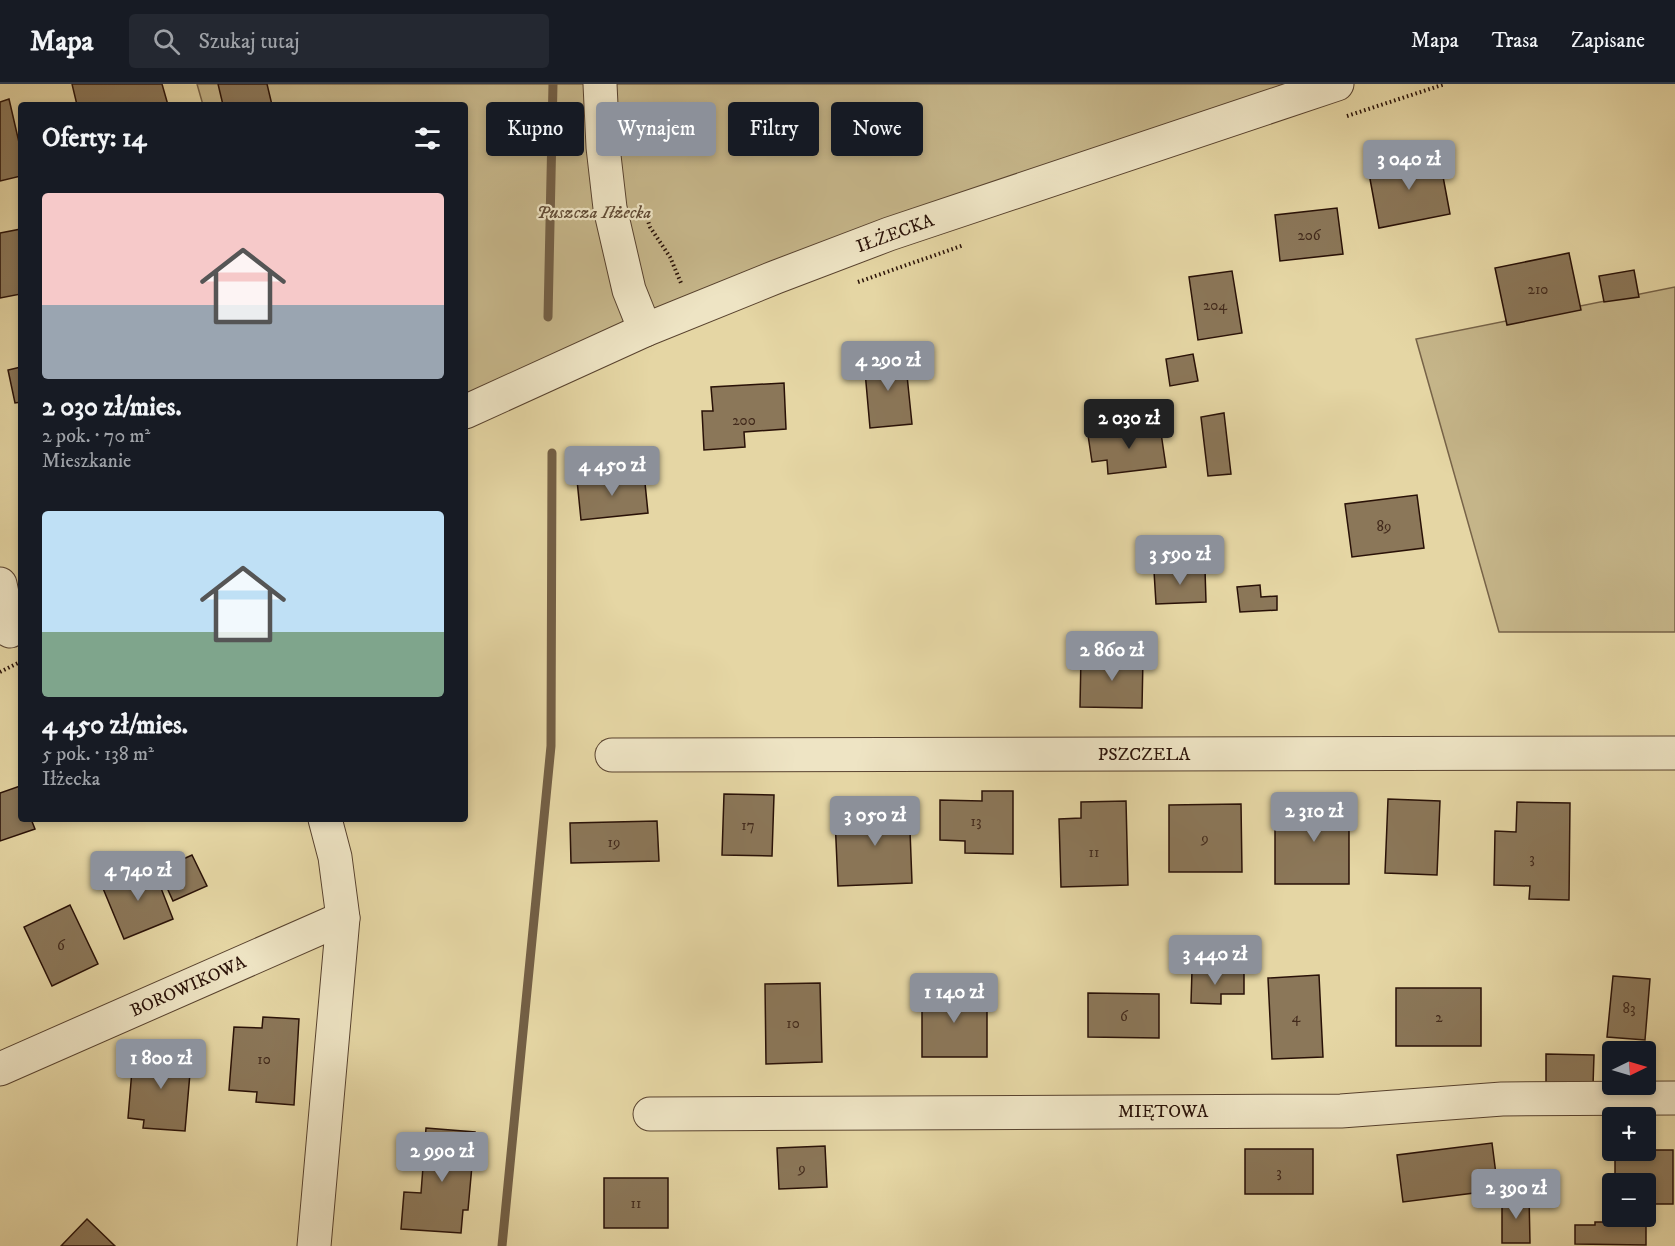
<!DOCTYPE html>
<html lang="pl">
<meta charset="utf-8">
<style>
:root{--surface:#171b24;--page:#242831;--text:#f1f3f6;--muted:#9ea1a6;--line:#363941;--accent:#8c9099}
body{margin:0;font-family:"IM FELL DW Pica",serif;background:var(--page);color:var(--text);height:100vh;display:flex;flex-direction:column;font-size:22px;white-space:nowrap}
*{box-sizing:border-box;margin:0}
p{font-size:20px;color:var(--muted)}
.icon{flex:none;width:33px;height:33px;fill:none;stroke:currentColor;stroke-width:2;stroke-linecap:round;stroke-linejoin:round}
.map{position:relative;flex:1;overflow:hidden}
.panel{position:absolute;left:18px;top:18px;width:450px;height:720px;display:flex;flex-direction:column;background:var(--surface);border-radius:6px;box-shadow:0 3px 9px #0003}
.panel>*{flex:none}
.banner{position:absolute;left:486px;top:18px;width:570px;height:54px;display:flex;gap:12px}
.needle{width:39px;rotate:85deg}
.buttons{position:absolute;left:1602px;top:957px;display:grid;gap:12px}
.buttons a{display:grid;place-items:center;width:54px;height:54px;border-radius:6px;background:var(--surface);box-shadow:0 3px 9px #0003;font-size:30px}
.price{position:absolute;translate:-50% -51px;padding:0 14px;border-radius:6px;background:var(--accent);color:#fff;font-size:20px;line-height:39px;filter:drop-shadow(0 2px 3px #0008)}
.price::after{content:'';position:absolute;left:50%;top:36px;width:18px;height:14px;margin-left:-9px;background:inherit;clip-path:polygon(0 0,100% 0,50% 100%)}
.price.selected{background:#222;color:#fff}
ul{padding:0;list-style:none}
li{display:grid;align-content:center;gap:12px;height:318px;padding:0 24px}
li span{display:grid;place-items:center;height:186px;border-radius:6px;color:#555}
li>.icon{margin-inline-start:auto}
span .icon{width:108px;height:108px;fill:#fffc;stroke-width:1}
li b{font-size:26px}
h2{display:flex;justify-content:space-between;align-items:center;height:72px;padding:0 24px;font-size:26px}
.pill{padding:0 21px;border-radius:6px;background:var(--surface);box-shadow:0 3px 9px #0003;font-size:21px;line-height:54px}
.pill.selected{background:var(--accent);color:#fff}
header{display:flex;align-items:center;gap:36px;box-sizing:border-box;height:84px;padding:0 30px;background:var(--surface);border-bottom:2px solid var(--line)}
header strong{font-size:28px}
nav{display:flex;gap:33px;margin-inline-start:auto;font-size:21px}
.search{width:420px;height:54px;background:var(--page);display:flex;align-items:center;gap:15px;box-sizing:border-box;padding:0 21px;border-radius:6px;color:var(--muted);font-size:22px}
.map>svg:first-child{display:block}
.green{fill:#c5b589;stroke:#776348;stroke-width:1.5}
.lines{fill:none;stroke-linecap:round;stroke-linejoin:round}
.stream{stroke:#735f45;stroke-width:9}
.building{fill:#8b7759;stroke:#291107;stroke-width:1.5}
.minor-casing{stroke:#58422e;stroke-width:35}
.path{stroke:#291107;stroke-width:4;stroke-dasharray:1.5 3;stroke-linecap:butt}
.minor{stroke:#eee4c4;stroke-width:33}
.labels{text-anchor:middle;stroke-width:4.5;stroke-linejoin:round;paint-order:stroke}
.number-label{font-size:15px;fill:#422a1c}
.park-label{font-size:18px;font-style:italic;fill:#604a34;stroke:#eee4c4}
.street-label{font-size:18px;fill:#291107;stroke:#eee4c4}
</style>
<header>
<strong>Mapa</strong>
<div class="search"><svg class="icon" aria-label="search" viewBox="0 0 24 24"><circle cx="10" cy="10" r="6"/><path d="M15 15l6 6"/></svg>Szukaj tutaj</div>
<nav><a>Mapa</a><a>Trasa</a><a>Zapisane</a></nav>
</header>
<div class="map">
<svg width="1675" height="1162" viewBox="0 0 1675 1162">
<rect width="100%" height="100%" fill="#e5d6a4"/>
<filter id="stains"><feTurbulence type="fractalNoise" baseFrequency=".00333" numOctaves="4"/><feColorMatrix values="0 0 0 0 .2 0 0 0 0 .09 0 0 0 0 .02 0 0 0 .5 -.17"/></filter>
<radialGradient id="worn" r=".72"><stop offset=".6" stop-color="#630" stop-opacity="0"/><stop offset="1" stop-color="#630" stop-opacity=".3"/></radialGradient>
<g class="green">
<polygon points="197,0 1337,0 1041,98 465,328 465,21 203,21"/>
<polygon points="1675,203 1675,548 1499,548 1416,255"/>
</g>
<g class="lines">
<g class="stream">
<polyline points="548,233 553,0"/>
<polyline points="502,1162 551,662 552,369"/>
</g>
</g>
<g class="building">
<polygon points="72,0 162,0 168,21 77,21"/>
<polygon points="218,0 267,0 272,21 223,21"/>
<polygon points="9,15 21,67 21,92 0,97 0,18"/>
<polygon points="1439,71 1450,130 1379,144 1368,84"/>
<polygon points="1337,124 1343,170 1280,177 1275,131"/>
<polygon points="21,145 21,210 0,214 0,149"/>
<polygon points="1569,169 1581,226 1507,241 1495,184"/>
<polygon points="1634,186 1639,213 1604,218 1599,192"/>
<polygon points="1232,187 1242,249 1198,256 1189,193"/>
<polygon points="1193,270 1198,297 1170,302 1166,275"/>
<polygon points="905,272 912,340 870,344 864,276"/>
<polygon points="21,283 21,318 15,319 8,286"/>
<polygon points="784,299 786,345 744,348 745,363 704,366 702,327 713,327 711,303"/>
<polygon points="1224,329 1231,390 1208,392 1201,333"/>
<polygon points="1160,342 1166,383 1108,390 1107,376 1092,378 1088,351"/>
<polygon points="644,389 648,429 581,436 577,396"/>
<polygon points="1417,411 1424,464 1352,473 1345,420"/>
<polygon points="1205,485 1206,518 1156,520 1154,487"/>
<polygon points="1260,501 1261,513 1277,512 1277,526 1240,528 1237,503"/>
<polygon points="1081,572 1143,573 1142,624 1080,623"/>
<polygon points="20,702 21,735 31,735 35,745 0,757 0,709"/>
<polygon points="982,707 1013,707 1013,770 965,769 965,757 940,756 940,716 982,717"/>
<polygon points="724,710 774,711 772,772 722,771"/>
<polygon points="1300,712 1349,712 1349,800 1275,800 1275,736 1300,736"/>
<polygon points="1388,715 1440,717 1437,791 1385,789"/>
<polygon points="1126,717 1128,801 1061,803 1059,735 1081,734 1081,718"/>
<polygon points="1517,718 1570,719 1569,816 1529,815 1530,802 1494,801 1495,747 1516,748"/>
<polygon points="909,720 912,799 838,802 835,734 861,733 860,722"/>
<polygon points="1241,720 1242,788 1169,788 1169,721"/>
<polygon points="657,737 659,777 571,779 570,739"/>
<polygon points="192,771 207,802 173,817 159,786"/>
<polygon points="152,781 173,835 124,855 102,802"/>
<polygon points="70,821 98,880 52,902 24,843"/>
<polygon points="1192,886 1244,888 1244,910 1221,910 1221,920 1191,919"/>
<polygon points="1319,891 1323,973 1272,975 1268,894"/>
<polygon points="1613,892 1650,895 1645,956 1607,953"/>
<polygon points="820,899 822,978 766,980 765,900"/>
<rect x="1396" y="904" width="85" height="58"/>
<polygon points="922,906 987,907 987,973 922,973"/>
<polygon points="1088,909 1159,910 1159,954 1088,953"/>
<polygon points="263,933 299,935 294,1021 256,1018 257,1008 229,1006 234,943 262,944"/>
<polygon points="163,963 192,966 185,1047 143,1044 144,1036 128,1034 133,974 162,977"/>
<polygon points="1546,970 1594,971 1593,1002 1546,1000"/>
<polygon points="426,1044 475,1048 468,1126 463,1126 461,1149 401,1145 404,1108 421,1109"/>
<polygon points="1492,1059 1498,1106 1403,1118 1397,1071"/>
<polygon points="825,1062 827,1103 779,1105 777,1064"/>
<rect x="1245" y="1065" width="68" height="45"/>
<polygon points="1615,1066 1673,1066 1673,1120 1646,1120 1646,1100 1615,1099"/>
<rect x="604" y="1094" width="64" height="50"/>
<polygon points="1529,1111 1530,1159 1502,1159 1502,1113"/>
<polygon points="87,1135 115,1162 61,1162"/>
<polygon points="1595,1138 1636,1138 1637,1140 1646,1140 1646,1161 1575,1160 1575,1141 1595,1141"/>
</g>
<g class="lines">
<defs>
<g id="minor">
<polyline points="600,0 603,63 610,124 629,206 645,246"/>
<polyline points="465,328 645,246 776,193 889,150 1337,0"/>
<polyline points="0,500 10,547"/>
<polyline points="612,671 1675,669"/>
<polyline points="0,985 343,834"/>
<polyline points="650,1030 1341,1027 1502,1015 1675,1014"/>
<polyline points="314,1162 343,834 335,773 325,735"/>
</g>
</defs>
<use href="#minor" class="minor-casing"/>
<g class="path">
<polyline points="1347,32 1445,0"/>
<polyline points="647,134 650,143 670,173 681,199"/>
<polyline points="858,198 964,161"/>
<polyline points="0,588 18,579"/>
</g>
<use href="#minor" class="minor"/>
</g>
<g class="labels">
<g class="number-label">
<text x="1309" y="156">206</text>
<text x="1538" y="210">210</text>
<text x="1215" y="226">204</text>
<text x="744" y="341">200</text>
<text x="1384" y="447">89</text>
<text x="976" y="742">13</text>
<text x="748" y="746">17</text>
<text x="1205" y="759">9</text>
<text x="614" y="763">19</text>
<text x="1094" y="773">11</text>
<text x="1532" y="779">3</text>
<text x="61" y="866">6</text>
<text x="1629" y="929">83</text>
<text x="1124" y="937">6</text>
<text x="1296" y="938">4</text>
<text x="1439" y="938">2</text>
<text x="793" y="944">10</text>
<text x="264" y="980">10</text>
<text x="802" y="1089">9</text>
<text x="1279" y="1093">3</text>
<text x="636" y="1124">11</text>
</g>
<g class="park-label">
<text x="594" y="134">Puszcza Iłżecka</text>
</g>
<g class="street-label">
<text transform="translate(895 149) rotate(-20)" y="6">IŁŻECKA</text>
<text x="1144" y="676">PSZCZELA</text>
<text transform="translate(188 902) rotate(-24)" y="6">BOROWIKOWA</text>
<text x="1163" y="1033">MIĘTOWA</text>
</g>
</g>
<rect width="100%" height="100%" filter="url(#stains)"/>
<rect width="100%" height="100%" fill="url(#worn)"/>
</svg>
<div class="buttons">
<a><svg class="needle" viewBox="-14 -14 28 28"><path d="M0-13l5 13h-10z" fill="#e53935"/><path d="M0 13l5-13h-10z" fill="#9ea1a6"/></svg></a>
<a>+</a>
<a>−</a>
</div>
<b class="price" style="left:1409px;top:107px">3 040 zł</b>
<b class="price" style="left:888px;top:308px">4 290 zł</b>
<b class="price selected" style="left:1129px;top:366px">2 030 zł</b>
<b class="price" style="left:612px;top:413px">4 450 zł</b>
<b class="price" style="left:1180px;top:502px">3 590 zł</b>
<b class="price" style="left:1112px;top:598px">2 860 zł</b>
<b class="price" style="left:1314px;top:759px">2 310 zł</b>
<b class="price" style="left:875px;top:763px">3 050 zł</b>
<b class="price" style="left:138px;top:818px">4 740 zł</b>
<b class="price" style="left:1215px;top:902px">3 440 zł</b>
<b class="price" style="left:954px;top:940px">1 140 zł</b>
<b class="price" style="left:161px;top:1006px">1 800 zł</b>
<b class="price" style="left:442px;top:1099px">2 990 zł</b>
<b class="price" style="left:1516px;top:1136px">2 390 zł</b>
<div class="banner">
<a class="pill">Kupno</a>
<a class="pill selected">Wynajem</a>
<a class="pill">Filtry</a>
<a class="pill">Nowe</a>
</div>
<section class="panel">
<h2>Oferty: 14<svg class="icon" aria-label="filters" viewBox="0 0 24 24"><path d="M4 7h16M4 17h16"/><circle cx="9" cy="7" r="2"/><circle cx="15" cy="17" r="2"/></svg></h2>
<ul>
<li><span style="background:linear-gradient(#f6c9c9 60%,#9aa5b1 0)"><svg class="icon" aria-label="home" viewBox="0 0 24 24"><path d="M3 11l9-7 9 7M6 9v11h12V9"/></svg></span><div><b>2 030 zł/mies.</b><p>2 pok. · 70 m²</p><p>Mieszkanie</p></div></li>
<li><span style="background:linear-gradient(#bfe0f5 65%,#7fa58c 0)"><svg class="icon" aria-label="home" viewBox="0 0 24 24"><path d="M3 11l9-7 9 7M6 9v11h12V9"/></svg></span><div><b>4 450 zł/mies.</b><p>5 pok. · 138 m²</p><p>Iłżecka</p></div></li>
</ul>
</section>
</div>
